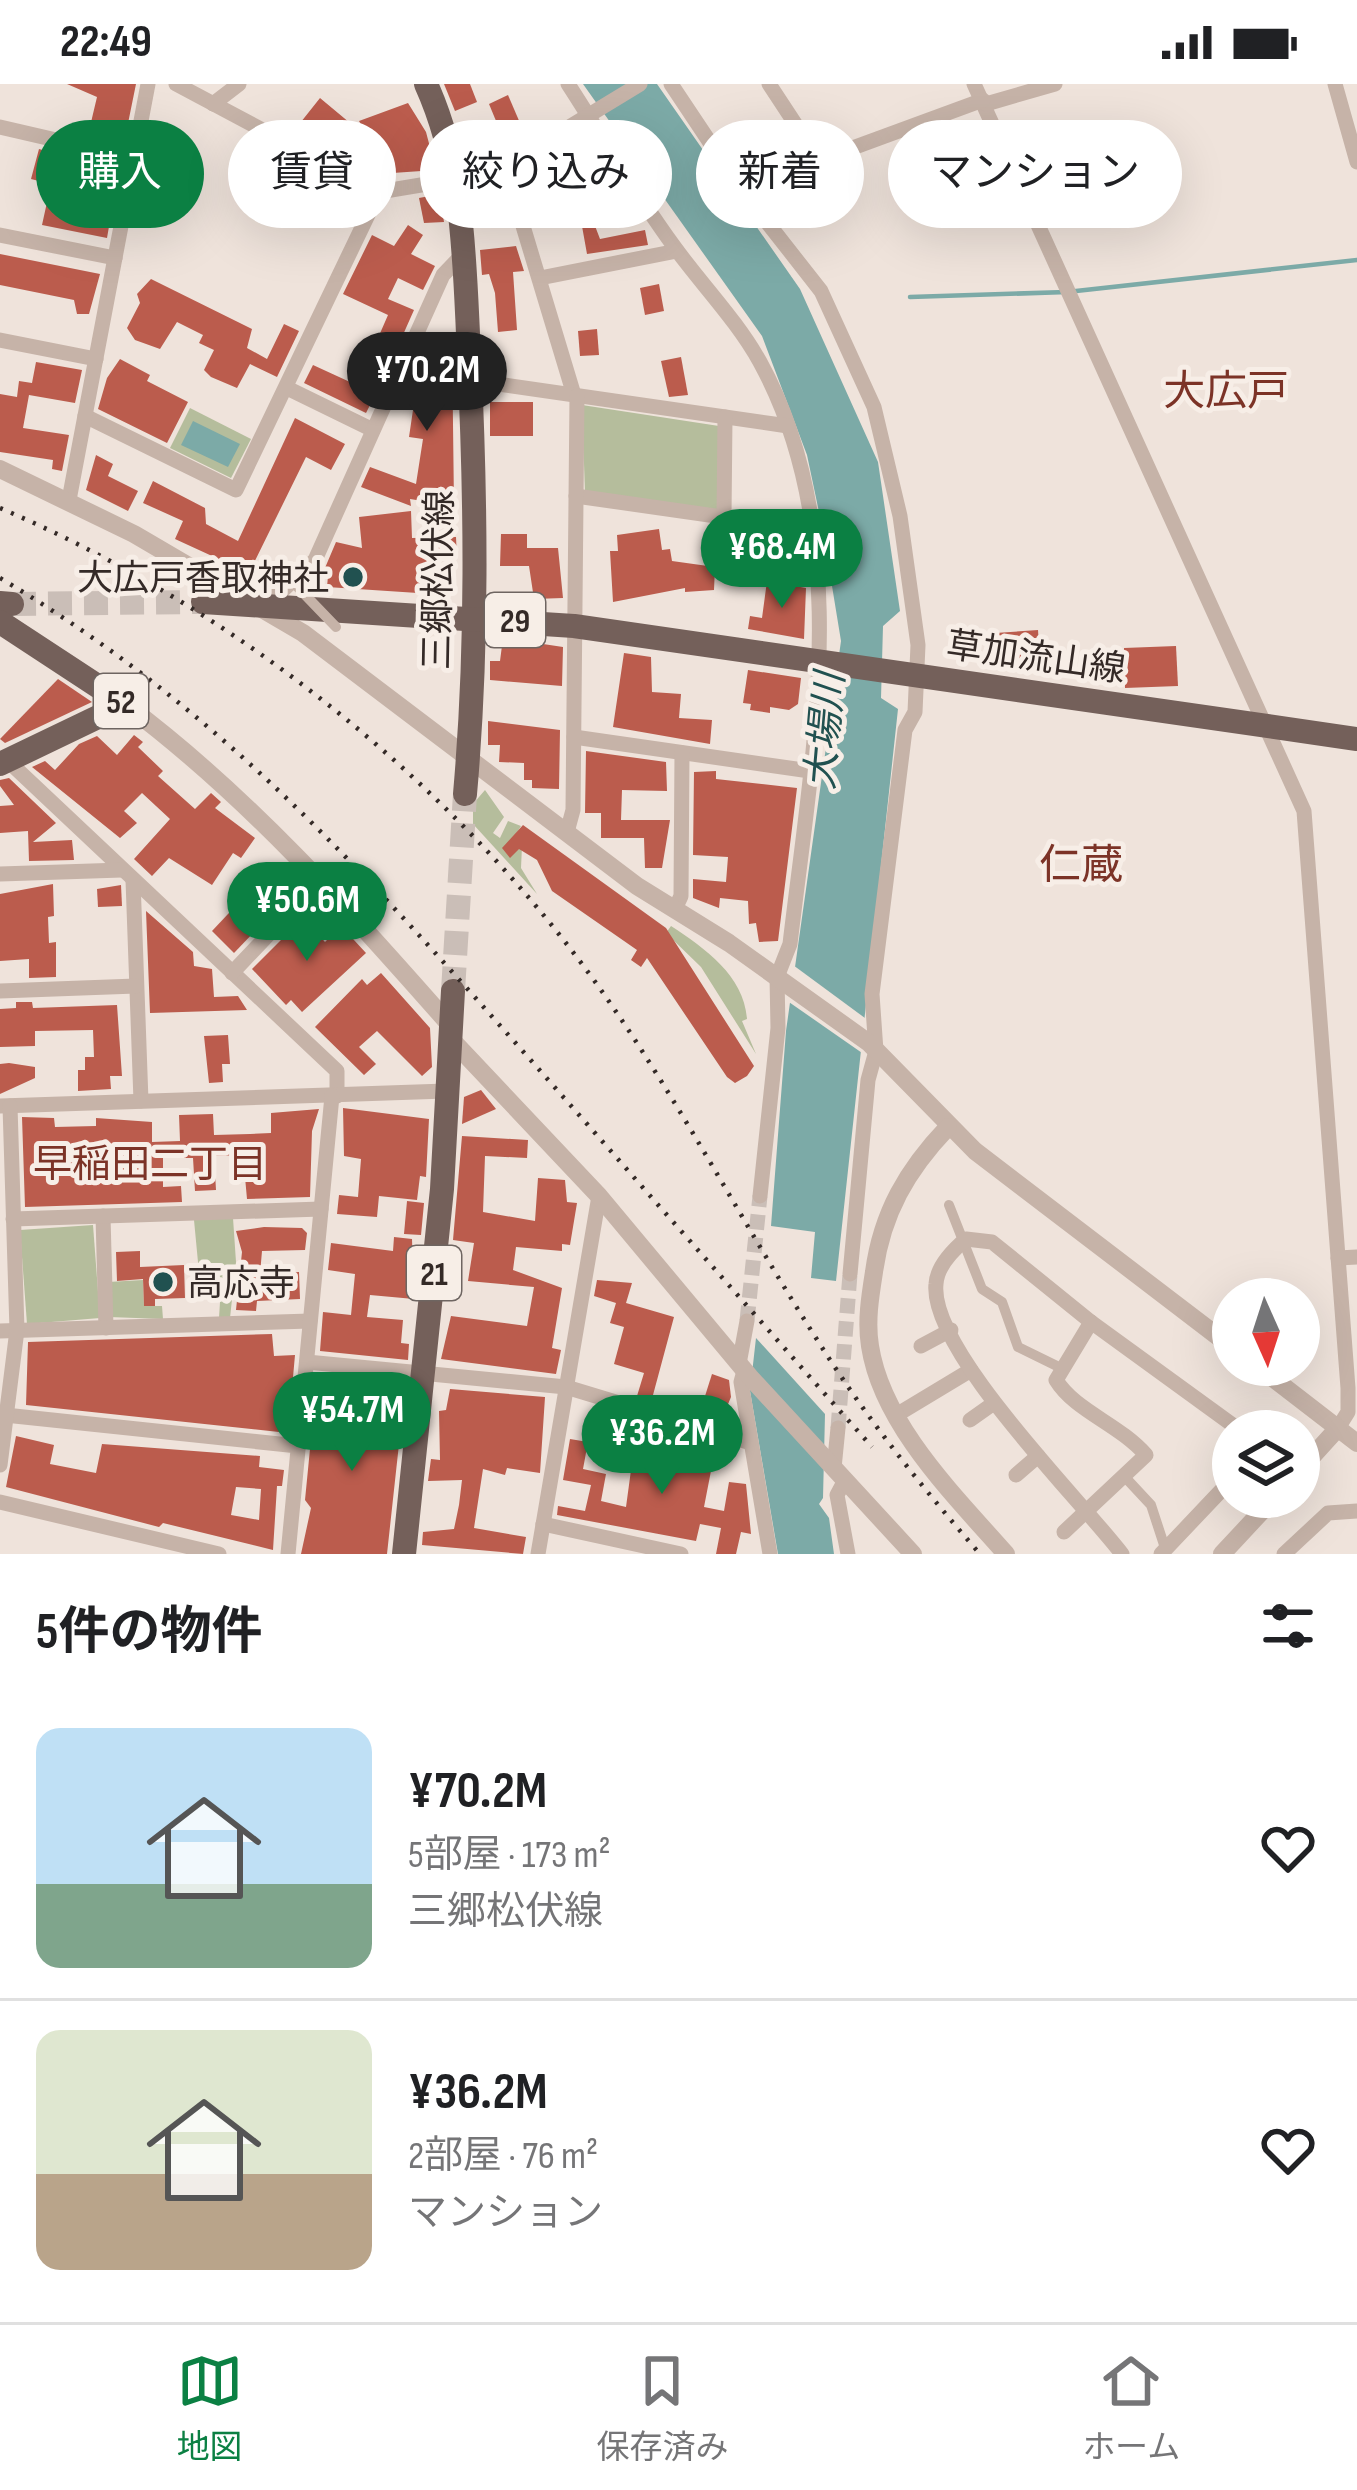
<!DOCTYPE html>
<html lang="ja">
<meta charset="utf-8">
<style>
:root{--surface:#fff;--page:#f2f2f2;--text:#202124;--muted:#757577;--line:#e0e0e0;--accent:#0b8043}
body{margin:0;font-family:"Sofia Sans Condensed","Noto Sans JP",sans-serif;background:var(--page);color:var(--text);height:100vh;display:flex;flex-direction:column;font-size:45px;white-space:nowrap}
*{box-sizing:border-box;margin:0}
p{font-size:39px;color:var(--muted)}
.icon{flex:none;width:66px;height:66px;fill:none;stroke:currentColor;stroke-width:2;stroke-linecap:round;stroke-linejoin:round}
.map{position:relative;height:1470px;overflow:hidden}
.drawer{display:flex;flex-direction:column;background:var(--surface);flex:1}
.drawer>*{flex:none}
.top-card{position:absolute;left:36px;top:36px;width:1287px;height:108px;display:flex;gap:24px}
.needle{width:78px;rotate:177deg}
.controls{position:absolute;left:1212px;top:1194px;display:grid;gap:24px}
.controls a{display:grid;place-items:center;width:108px;height:108px;border-radius:50%;background:var(--surface);box-shadow:0 12px 48px #0002;font-size:60px}
.price{position:absolute;translate:-50% -102px;padding:0 27px;border-radius:42px;background:var(--accent);color:#fff;font-size:39px;line-height:78px;filter:drop-shadow(0 3px 6px #0008)}
.price::after{content:'';position:absolute;left:50%;top:72px;width:36px;height:27px;margin-left:-18px;background:inherit;clip-path:polygon(0 0,100% 0,50% 100%)}
.price.current{background:#222;color:#fff}
ul{padding:0;list-style:none}
li{display:flex;align-items:center;gap:36px;height:300px;padding:0 36px}
li+li{border-top:3px solid var(--line)}
li span{display:grid;place-items:center;flex:none;width:336px;height:240px;border-radius:24px;color:#555}
li>.icon{margin-inline-start:auto}
span .icon{width:144px;height:144px;fill:#fffc;stroke-width:1}
li b{font-size:51px}
h2{display:flex;justify-content:space-between;align-items:center;height:144px;padding:0 36px;font-size:51px}
.pill{padding:0 42px;border-radius:54px;background:var(--surface);box-shadow:0 12px 48px #0002;font-size:42px;line-height:108px}
.pill.current{background:var(--accent);color:#fff}
.status{display:flex;justify-content:space-between;align-items:center;height:84px;padding:0 60px;background:var(--surface);direction:ltr}
.status svg{height:33px;fill:currentColor}
.tab-bar{display:flex;justify-content:space-around;align-items:center;height:168px;border-top:3px solid var(--line);background:var(--surface);font-size:33px;color:var(--muted)}
.tab-bar a{display:grid;justify-items:center;gap:6px}
.tab-bar .current{color:var(--accent)}
.map>svg:first-child{display:block}
.green{fill:#b5bd9c}
.water{fill:#7caaa7}
.pier{fill:#efe3db}
.lines{fill:none;stroke-linecap:round;stroke-linejoin:round}
.stream{stroke:#7caaa7;stroke-width:4.5}
.building{fill:#bb5c4d;fill-rule:evenodd}
.minor-tunnel{stroke:#cabeb7;stroke-width:15;stroke-dasharray:15 8;stroke-linecap:butt}
.primary-tunnel{stroke:#cabeb7;stroke-width:24;stroke-dasharray:24 12;stroke-linecap:butt}
.pedestrian{stroke:#c6b3a8;stroke-width:10}
.minor{stroke:#c6b3a8;stroke-width:15}
.tertiary{stroke:#c6b3a8;stroke-width:18}
.primary{stroke:#74605a;stroke-width:24}
.rail{stroke:#342a27;stroke-width:4.5;stroke-dasharray:3 9;stroke-linecap:butt}
.pedestrian-bridge{stroke:#c6b3a8;stroke-width:10}
.poi-dot{fill:#215150;stroke:#f7eee7;stroke-width:4.5}
.labels{text-anchor:middle;stroke-width:10;stroke-linejoin:round;paint-order:stroke}
.shield{fill:#f7eee7;stroke:#6e6561;stroke-width:3}
.shield-label{font-size:33px;font-weight:bold;fill:#342a27}
.poi-label{font-size:36px;fill:#342a27;stroke:#f7eee7;text-anchor:end}
.street-label{font-size:36px;fill:#342a27;stroke:#f7eee7}
.water-label{font-size:39px;font-style:italic;fill:#215150;stroke:#f7eee7}
.neighbourhood-label{font-size:39px;fill:#7c3327;stroke:#f7eee7}
.quarter-label{font-size:42px;fill:#7c3327;stroke:#f7eee7}
</style>
<div class="status"><b>22:49</b><svg viewBox="0 0 49 12"><path d="M0 12V9h3v3zM5 12V6h3v6zM10 12V3h3v9zM15 12V0h3v12zM26 1h20v11H26zM47 4h2v5h-2z"/></svg></div>
<div class="map">
<svg width="1357" height="1470" viewBox="0 0 1357 1470">
<rect width="100%" height="100%" fill="#efe3db"/>
<g class="green">
<polygon points="582,321 719,342 718,427 585,409"/>
<polygon points="190,324 251,355 231,394 170,364"/>
<polygon points="485,706 504,733 493,749 500,754 508,737 521,742 512,756 522,762 521,784 537,810 473,740 473,720"/>
<path d="M671,842C706,865 744,892 747,935L742,937L756,970L701,883L666,849Z"/>
<polygon points="233,1134 236,1178 230,1234 219,1234 221,1202 200,1199 194,1136"/>
<polygon points="93,1141 100,1234 27,1240 20,1146"/>
<polygon points="143,1196 144,1222 162,1222 163,1235 109,1233 108,1198"/>
</g>
<g class="water">
<polygon points="583,0 657,0 800,205 878,378 900,527 883,542 881,614 898,625 836,1197 811,1194 815,1148 771,1142 786,947 841,557 823,447 807,371 762,252"/>
<polygon points="193,337 240,360 228,383 181,361"/>
<polygon points="756,1254 825,1330 823,1414 819,1420 829,1434 834,1470 778,1470 750,1307"/>
</g>
<polygon class="pier" points="793,881 869,937 865,971 786,916"/>
<g class="lines">
<polyline class="stream" points="910,213 1067,208 1357,176"/>
</g>
<g class="building">
<polygon points="67,0 136,0 124,59 88,51 97,13"/>
<polygon points="444,0 470,0 477,18 455,27"/>
<polygon points="508,11 526,53 506,61 489,20"/>
<polygon points="320,14 368,54 359,37 408,19 426,48 436,86 378,90 373,64 359,81 317,40 304,55 293,48"/>
<polygon points="39,65 53,69 49,83 90,92 94,77 107,80 103,98 116,102 107,154 42,141 51,100 31,95"/>
<polygon points="568,71 600,155 645,146 648,161 587,170 580,131 566,136 547,81"/>
<polygon points="440,110 444,138 424,139 419,114"/>
<polygon points="408,141 423,151 411,170 435,182 423,206 398,194 388,215 414,226 398,262 378,254 388,231 343,210 372,151 394,162"/>
<polygon points="516,162 524,187 513,188 517,246 498,248 495,209 489,190 482,191 480,166"/>
<polygon points="0,170 100,190 89,230 77,230 74,216 0,201"/>
<polygon points="151,195 252,245 247,264 267,275 284,240 299,247 277,293 250,280 237,304 211,293 204,286 214,266 199,259 203,251 177,238 160,265 135,256 127,244 140,219 137,210"/>
<polygon points="659,200 664,227 645,231 640,204"/>
<polygon points="597,245 599,271 580,272 578,247"/>
<polygon points="370,252 386,260 363,310 373,315 366,329 304,299 313,281 350,298"/>
<polygon points="427,255 452,258 454,422 410,415 411,422 361,403 370,383 416,400 423,355 409,353 413,326 396,325 403,310 414,311"/>
<polygon points="681,273 688,311 669,313 661,277"/>
<polygon points="120,275 150,291 147,297 188,318 167,359 98,325 107,294"/>
<polygon points="36,278 82,286 75,319 29,311 23,344 69,351 62,387 52,385 53,376 0,368 0,310 17,313 19,297 32,299"/>
<rect x="490" y="318" width="43" height="34"/>
<polygon points="295,334 345,360 331,386 306,373 249,489 175,455 183,437 143,419 153,397 205,424 206,440 238,457"/>
<polygon points="96,371 113,380 108,392 138,407 128,427 86,406"/>
<polygon points="411,427 412,454 456,453 457,475 435,476 433,510 327,503 328,492 322,491 336,458 362,464 359,433"/>
<polygon points="659,445 662,466 670,465 672,477 715,483 714,506 685,508 685,504 613,518 610,467 618,467 617,451"/>
<polygon points="501,450 527,450 527,464 558,464 563,514 534,515 529,482 500,482"/>
<polygon points="767,497 806,504 804,555 748,545 750,532 762,534"/>
<polygon points="1038,546 1040,578 997,580 995,549"/>
<polygon points="503,554 563,563 562,602 490,596 490,577 500,577"/>
<polygon points="1176,562 1178,602 1125,604 1124,564"/>
<polygon points="624,569 651,573 652,608 681,610 679,634 712,636 710,660 613,643"/>
<polygon points="748,586 801,594 798,620 789,626 770,623 770,629 750,626 751,620 743,619"/>
<polygon points="58,595 92,618 5,659 0,655"/>
<polygon points="488,637 560,646 559,705 532,704 532,696 524,696 524,679 499,678 500,661 488,661"/>
<polygon points="134,651 143,658 138,663 163,687 158,692 195,725 211,709 221,718 215,724 255,754 241,774 233,769 212,801 169,774 152,792 134,775 170,735 142,709 124,727 137,739 120,754 32,683 45,677 55,686 79,660 97,652 117,671"/>
<polygon points="586,667 666,678 667,707 622,706 621,736 670,736 662,784 645,784 644,754 601,754 601,729 585,729"/>
<polygon points="716,687 716,695 797,704 778,857 759,858 756,839 749,840 748,817 720,814 719,824 693,814 693,795 726,798 728,773 693,771 694,688"/>
<polygon points="9,694 56,739 33,758 72,756 74,776 29,777 28,747 0,749 0,722 14,721 0,702 0,696"/>
<polygon points="523,741 666,844 754,982 747,992 735,999 727,993 647,874 641,883 631,876 637,866 552,807 537,776 519,765 510,774 502,764"/>
<polygon points="277,778 302,798 234,869 212,847"/>
<polygon points="53,800 54,832 48,833 49,859 56,858 56,893 29,894 29,875 0,877 0,810"/>
<polygon points="121,801 122,822 98,823 97,805"/>
<polygon points="146,827 193,868 194,882 212,885 214,913 238,912 247,926 150,929"/>
<polygon points="303,834 325,858 341,842 366,869 302,928 291,916 286,921 252,885"/>
<polygon points="381,889 430,944 432,983 422,992 377,947 359,963 376,980 364,991 315,943 362,895 367,901"/>
<polygon points="16,918 32,918 33,924 117,921 122,992 110,992 111,1005 78,1007 78,986 85,986 85,973 94,973 93,946 35,947 35,962 0,963 0,925 16,924"/>
<polygon points="228,951 230,980 222,980 223,998 209,999 204,952"/>
<polygon points="9,979 35,983 35,994 0,1010 0,980"/>
<polygon points="481,1006 496,1025 462,1040 464,1013"/>
<polygon points="343,1024 429,1035 426,1093 420,1092 417,1116 379,1112 377,1133 337,1130 339,1111 358,1113 361,1075 344,1072"/>
<polygon points="319,1025 312,1047 310,1113 247,1115 243,1071 214,1072 216,1106 195,1107 193,1074 163,1074 163,1103 181,1102 182,1118 25,1123 22,1033 54,1034 55,1043 96,1042 96,1034 152,1038 152,1058 180,1057 179,1031 213,1030 214,1051 250,1050 271,1049 271,1029"/>
<polygon points="462,1052 528,1056 527,1074 485,1072 483,1128 535,1137 538,1094 565,1096 567,1118 577,1119 570,1161 562,1160 562,1167 516,1163 513,1186 562,1204 552,1264 561,1266 556,1290 441,1275 451,1232 527,1242 534,1203 468,1197 474,1159 453,1156"/>
<polygon points="407,1117 424,1119 421,1151 404,1150"/>
<polygon points="264,1143 302,1144 307,1149 305,1166 262,1167 260,1190 299,1188 300,1215 257,1217 256,1227 236,1226 242,1168 236,1147"/>
<polygon points="394,1153 412,1155 414,1215 370,1211 367,1233 403,1236 401,1259 409,1260 408,1276 320,1267 323,1228 351,1231 355,1190 328,1186 331,1159 393,1167"/>
<polygon points="140,1167 140,1183 184,1181 185,1214 155,1215 155,1222 144,1222 143,1195 117,1197 116,1168"/>
<polygon points="597,1196 632,1199 626,1219 674,1233 653,1311 669,1315 667,1321 637,1312 644,1289 614,1280 624,1243 610,1239 616,1219 594,1212"/>
<polygon points="272,1250 274,1272 295,1271 288,1349 26,1321 28,1258"/>
<polygon points="712,1290 729,1296 731,1313 721,1337 699,1331"/>
<polygon points="347,1303 404,1314 402,1331 392,1330 389,1359 399,1360 387,1470 301,1470 311,1424 305,1416 315,1314 346,1316"/>
<polygon points="450,1305 545,1313 540,1389 507,1384 505,1391 483,1385 474,1444 526,1453 523,1470 422,1461 423,1448 454,1445 459,1421 462,1396 428,1397 431,1375 440,1376 439,1327 446,1326"/>
<path d="M16,1352L54,1361L50,1380L96,1389L102,1360L260,1372L259,1383L284,1386L282,1402H277L273,1466L163,1439L159,1443L6,1403ZM236,1403L261,1405L259,1436L231,1431Z"/>
<polygon points="570,1355 588,1358 583,1385 606,1390 601,1417 626,1423 634,1364 700,1377 705,1357 716,1361 704,1423 724,1427 729,1398 746,1400 751,1450 741,1448 736,1470 716,1470 721,1444 700,1440 696,1457 557,1431 558,1422 585,1427 591,1401 563,1396"/>
</g>
<g class="lines">
<g class="minor-tunnel">
<polyline points="747,1237 760,1112"/>
<polyline points="838,1344 850,1190"/>
</g>
<g class="primary-tunnel">
<polyline points="12,520 203,518"/>
<polyline points="453,907 465,710"/>
</g>
<g class="pedestrian">
<polyline points="949,1121 982,1205 1002,1218 1018,1263 1061,1284"/>
<polyline points="1124,1392 1151,1421 1166,1467"/>
</g>
<g class="minor">
<polyline points="176,0 379,108 457,95"/>
<path d="M568,0C603,54 635,109 673,161C701,200 736,235 760,278C856,453 812,671 790,860L777,893L778,944L760,1112"/>
<polyline points="671,0 741,105 821,207 874,323 900,432 918,561 915,628 905,646 872,910 876,967 868,996 850,1190"/>
<polyline points="769,0 819,76"/>
<polyline points="974,0 1304,727 1348,1304 1348,1328 1338,1344"/>
<polyline points="1335,0 1357,78"/>
<polyline points="213,20 239,0"/>
<polyline points="986,20 1055,0"/>
<polyline points="0,43 134,74"/>
<polyline points="510,99 574,311"/>
<polyline points="741,105 983,16"/>
<polyline points="461,135 480,126 571,42 640,0"/>
<polyline points="0,151 115,174"/>
<polyline points="540,194 677,167"/>
<polyline points="0,256 96,275"/>
<polyline points="470,296 788,342"/>
<polyline points="287,304 373,346"/>
<polyline points="85,332 236,406 379,108"/>
<polyline points="576,412 813,446"/>
<polyline points="69,416 148,0"/>
<polyline points="724,433 725,333"/>
<polyline points="255,519 283,506 315,476 443,191 464,169"/>
<polyline points="574,653 810,687"/>
<polyline points="7,676 337,987 337,1012"/>
<polyline points="567,748 573,726 577,312"/>
<polyline points="0,790 122,786"/>
<polyline points="133,796 141,1017"/>
<polyline points="675,825 681,812 682,669"/>
<polyline points="232,889 321,795"/>
<polyline points="0,907 136,902"/>
<polyline points="0,1022 446,1007"/>
<polyline points="103,1132 106,1244"/>
<polyline points="13,1135 321,1125"/>
<polyline points="1338,1174 1357,1173"/>
<polyline points="0,1247 310,1237"/>
<polyline points="921,1262 951,1246"/>
<polyline points="307,1278 566,1303 751,1359"/>
<polyline points="739,1280 747,1237"/>
<polyline points="744,1287 741,1298 770,1470"/>
<polyline points="898,1330 971,1286"/>
<polyline points="5,1331 298,1362"/>
<polyline points="970,1336 994,1319"/>
<polyline points="0,1381 17,1246 10,1022"/>
<polyline points="834,1384 838,1344"/>
<polyline points="1016,1391 1038,1372"/>
<polyline points="845,1396 837,1411 848,1470"/>
<polyline points="0,1418 219,1470"/>
<polyline points="543,1440 681,1470"/>
<path d="M1064,1448L1146,1371C1119,1340 1075,1327 1056,1296L1091,1238"/>
<polyline points="288,1470 332,1012"/>
<polyline points="538,1470 599,1112"/>
<path d="M1122,1470C1081,1416 929,1266 936,1200C937,1182 953,1166 966,1155L992,1158L1091,1238L1241,1347"/>
<polyline points="1161,1470 1233,1394"/>
<polyline points="1284,1470 1328,1429 1357,1427"/>
</g>
<g class="tertiary">
<polyline points="0,385 134,450 303,549 637,802 729,859 869,959 975,1067 1233,1264"/>
<path d="M125,620C248,712 348,825 449,940"/>
<polyline points="448,952 599,1112 750,1293 913,1470"/>
<path d="M948,1043C907,1086 882,1129 874,1188C870,1213 866,1238 870,1262C882,1341 956,1413 1006,1470"/>
<polyline points="1256,1281 1357,1359"/>
<polyline points="1299,1387 1338,1344"/>
<polyline points="1222,1470 1275,1413"/>
</g>
<g class="primary">
<path d="M426,0C465,86 464,176 469,270C476,417 478,563 465,710"/>
<polyline points="203,518 574,542 1357,655"/>
<polyline points="0,519 12,520"/>
<polyline points="0,538 125,620 0,680"/>
<polyline points="404,1470 442,1105 453,907"/>
</g>
<g class="rail">
<path d="M0,424C232,523 448,694 596,899C677,1012 741,1137 816,1254C864,1331 920,1401 980,1470"/>
<path d="M0,494C225,628 364,788 535,981C647,1108 759,1236 872,1363"/>
</g>
<polyline class="pedestrian-bridge" points="285,490 336,543"/>
</g>
<g class="poi-dot">
<circle cx="353" cy="493" r="12"/>
<circle cx="163" cy="1198" r="12"/>
</g>
<g class="labels">
<g class="shield">
<rect x="485" y="509" width="60" height="54" rx="9"/>
<rect x="94" y="590" width="54" height="54" rx="9"/>
<rect x="407" y="1162" width="54" height="54" rx="9"/>
</g>
<g class="shield-label">
<text x="515" y="548">29</text>
<text x="121" y="629">52</text>
<text x="434" y="1201">21</text>
</g>
<g class="poi-label">
<text x="329" y="506">大広戸香取神社</text>
<text x="187" y="1211" text-anchor="start">高応寺</text>
</g>
<g class="street-label">
<text transform="translate(437 496) rotate(-89)" y="13">三郷松伏線</text>
<text transform="translate(1036 572) rotate(8)" y="13">草加流山線</text>
</g>
<g class="water-label">
<text transform="translate(824 647) rotate(-85)" y="14">大場川</text>
</g>
<g class="neighbourhood-label">
<text x="150" y="1093">早稲田二丁目</text>
</g>
<g class="quarter-label">
<text x="1226" y="321">大広戸</text>
<text x="1081" y="795">仁蔵</text>
</g>
</g>
</svg>
<div class="controls">
<a><svg class="needle" viewBox="-14 -14 28 28"><path d="M0-13l5 13h-10z" fill="#e53935"/><path d="M0 13l5-13h-10z" fill="#757577"/></svg></a>
<a><svg class="icon" aria-label="layers" viewBox="0 0 24 24"><path d="M12 4l9 5-9 5-9-5zM3 14l9 5 9-5"/></svg></a>
</div>
<b class="price current" style="left:427px;top:350px">¥70.2M</b>
<b class="price" style="left:782px;top:527px">¥68.4M</b>
<b class="price" style="left:307px;top:880px">¥50.6M</b>
<b class="price" style="left:352px;top:1390px">¥54.7M</b>
<b class="price" style="left:662px;top:1413px">¥36.2M</b>
<div class="top-card">
<a class="pill current">購入</a>
<a class="pill">賃貸</a>
<a class="pill">絞り込み</a>
<a class="pill">新着</a>
<a class="pill">マンション</a>
</div>
</div>
<section class="drawer">
<h2>5件の物件<svg class="icon" aria-label="filters" viewBox="0 0 24 24"><path d="M4 7h16M4 17h16"/><circle cx="9" cy="7" r="2"/><circle cx="15" cy="17" r="2"/></svg></h2>
<ul>
<li><span style="background:linear-gradient(#bfe0f5 65%,#7fa58c 0)"><svg class="icon" aria-label="home" viewBox="0 0 24 24"><path d="M3 11l9-7 9 7M6 9v11h12V9"/></svg></span><div><b>¥70.2M</b><p>5部屋 · 173 m²</p><p>三郷松伏線</p></div><svg class="icon" aria-label="heart" viewBox="0 0 24 24"><path d="M12 20l-8-8c-3-5 5-10 8-4 3-6 11-1 8 4z"/></svg></li>
<li><span style="background:linear-gradient(#dfe7d0 60%,#b9a48a 0)"><svg class="icon" aria-label="home" viewBox="0 0 24 24"><path d="M3 11l9-7 9 7M6 9v11h12V9"/></svg></span><div><b>¥36.2M</b><p>2部屋 · 76 m²</p><p>マンション</p></div><svg class="icon" aria-label="heart" viewBox="0 0 24 24"><path d="M12 20l-8-8c-3-5 5-10 8-4 3-6 11-1 8 4z"/></svg></li>
</ul>
</section>
<nav class="tab-bar">
<a class="current"><svg class="icon" aria-label="map" viewBox="0 0 24 24"><path d="M3 6l6-2 6 2 6-2v14l-6 2-6-2-6 2zM9 4v14M15 6v14"/></svg>地図</a>
<a><svg class="icon" aria-label="saved" viewBox="0 0 24 24"><path d="M7 4h10v16l-5-4-5 4z"/></svg>保存済み</a>
<a><svg class="icon" aria-label="home" viewBox="0 0 24 24"><path d="M3 11l9-7 9 7M6 9v11h12V9"/></svg>ホーム</a>
</nav>
